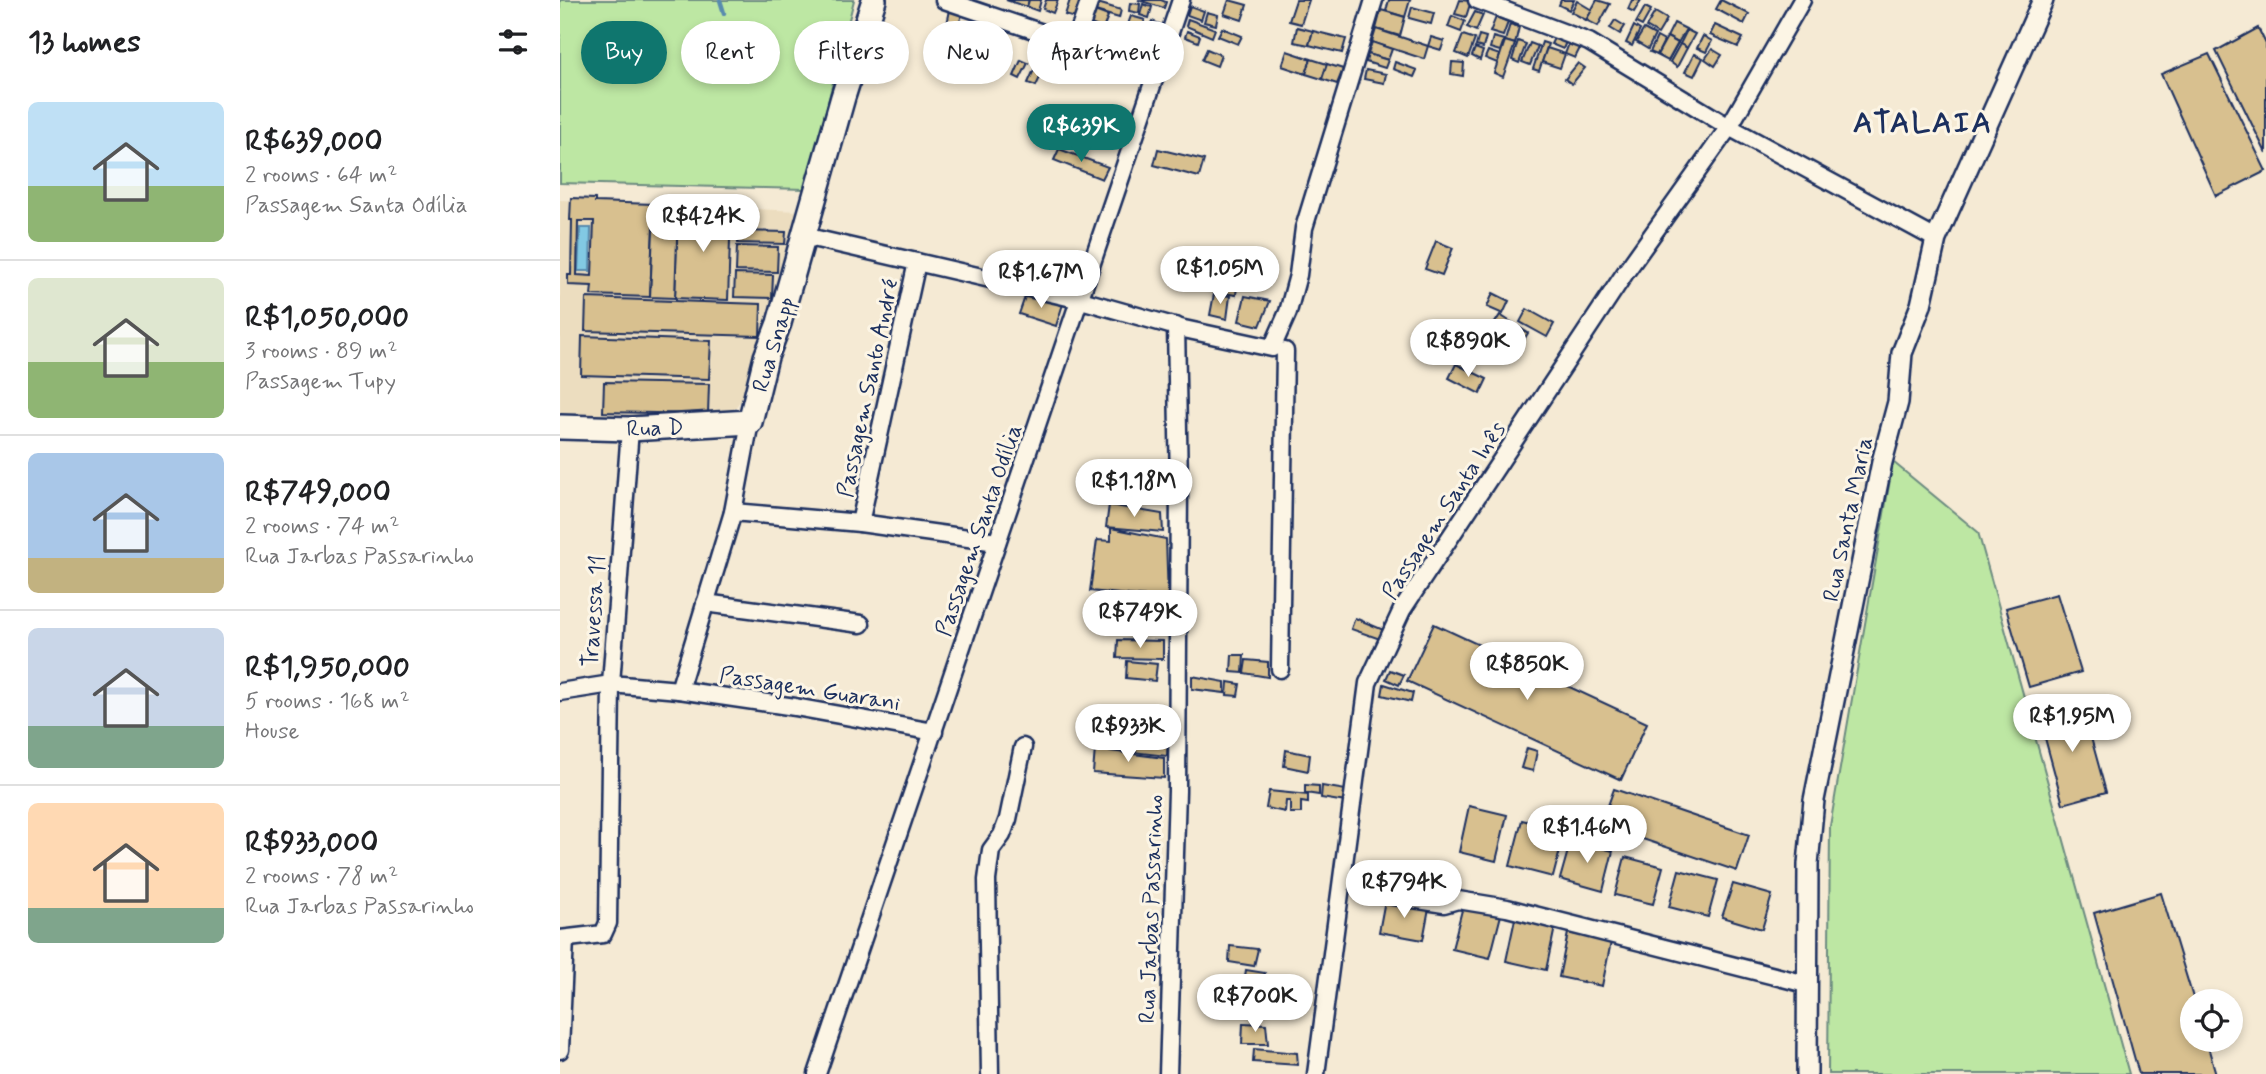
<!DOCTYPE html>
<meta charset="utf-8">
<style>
:root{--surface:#fff;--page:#f6f6f6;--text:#202124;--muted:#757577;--line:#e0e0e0;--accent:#0f766e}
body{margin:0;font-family:Mynerve,sans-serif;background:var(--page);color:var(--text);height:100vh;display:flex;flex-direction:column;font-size:26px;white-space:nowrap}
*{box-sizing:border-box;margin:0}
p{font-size:23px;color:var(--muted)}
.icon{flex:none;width:38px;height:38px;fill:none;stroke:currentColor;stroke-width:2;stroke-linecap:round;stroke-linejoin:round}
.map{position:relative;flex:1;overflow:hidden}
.sheet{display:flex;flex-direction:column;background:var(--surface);width:560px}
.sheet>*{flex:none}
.guide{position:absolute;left:21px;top:21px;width:665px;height:63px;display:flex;gap:14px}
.buttons{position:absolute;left:1620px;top:989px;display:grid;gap:14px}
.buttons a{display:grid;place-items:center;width:63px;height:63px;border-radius:50%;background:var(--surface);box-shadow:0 4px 10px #0003;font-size:35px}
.price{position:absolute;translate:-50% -60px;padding:0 16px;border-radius:24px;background:#fff;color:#222;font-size:23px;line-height:46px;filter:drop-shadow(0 2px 4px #0008)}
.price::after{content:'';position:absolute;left:50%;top:42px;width:21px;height:16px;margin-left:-10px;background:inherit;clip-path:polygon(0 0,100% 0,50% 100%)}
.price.current{background:var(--accent);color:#fff}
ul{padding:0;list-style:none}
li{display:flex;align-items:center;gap:21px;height:175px;padding:0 28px}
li+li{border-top:2px solid var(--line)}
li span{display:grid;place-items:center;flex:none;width:196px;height:140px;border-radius:10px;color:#555}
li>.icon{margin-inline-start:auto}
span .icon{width:84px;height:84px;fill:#fffc;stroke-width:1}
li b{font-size:30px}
h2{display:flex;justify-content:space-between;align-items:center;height:84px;padding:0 28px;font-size:30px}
.pill{padding:0 24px;border-radius:32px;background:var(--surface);box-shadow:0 4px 10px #0003;font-size:24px;line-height:63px}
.pill.current{background:var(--accent);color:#fff}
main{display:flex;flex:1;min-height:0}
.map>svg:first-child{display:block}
.built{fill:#ecddbf}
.green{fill:#bde7a3;stroke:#6c8b80;stroke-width:2}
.water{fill:#82c9e3;stroke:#598bae;stroke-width:2}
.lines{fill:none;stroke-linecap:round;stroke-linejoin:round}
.stream{stroke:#598bae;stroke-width:4.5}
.building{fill:#d8c08f;stroke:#1b2f5e;stroke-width:2;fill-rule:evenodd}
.minor-casing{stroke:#1b2f5e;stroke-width:21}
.tertiary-casing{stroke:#1b2f5e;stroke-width:24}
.secondary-casing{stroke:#1b2f5e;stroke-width:28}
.minor{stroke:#fcf5e5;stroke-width:16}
.tertiary{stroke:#fcf5e5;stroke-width:19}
.secondary{stroke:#fcf5e5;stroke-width:23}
.labels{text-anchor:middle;stroke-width:6;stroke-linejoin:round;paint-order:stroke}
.street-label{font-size:23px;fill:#1b2f5e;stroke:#fcf5e5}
.district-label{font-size:30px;font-weight:bold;letter-spacing:2px;fill:#1b2f5e;stroke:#fcf5e5}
</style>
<main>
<section class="sheet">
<h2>13 homes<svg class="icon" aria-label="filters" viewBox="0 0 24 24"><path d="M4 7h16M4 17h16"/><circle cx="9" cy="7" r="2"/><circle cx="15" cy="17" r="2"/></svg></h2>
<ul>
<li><span style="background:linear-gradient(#bfe0f5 60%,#8fb573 0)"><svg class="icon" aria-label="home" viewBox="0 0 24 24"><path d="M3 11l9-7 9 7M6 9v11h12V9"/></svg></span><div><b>R$639,000</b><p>2 rooms · 64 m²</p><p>Passagem Santa Odília</p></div></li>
<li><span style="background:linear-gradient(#dfe7d0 60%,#8fb573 0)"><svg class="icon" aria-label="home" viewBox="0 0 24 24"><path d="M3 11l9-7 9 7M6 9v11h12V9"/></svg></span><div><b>R$1,050,000</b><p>3 rooms · 89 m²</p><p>Passagem Tupy</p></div></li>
<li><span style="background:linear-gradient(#a9c7e8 75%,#c2b280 0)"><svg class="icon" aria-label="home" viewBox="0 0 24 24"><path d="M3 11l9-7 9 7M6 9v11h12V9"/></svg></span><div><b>R$749,000</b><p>2 rooms · 74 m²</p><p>Rua Jarbas Passarinho</p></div></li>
<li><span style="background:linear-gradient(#c9d6e8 70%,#7fa58c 0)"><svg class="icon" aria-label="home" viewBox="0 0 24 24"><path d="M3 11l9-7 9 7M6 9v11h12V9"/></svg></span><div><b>R$1,950,000</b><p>5 rooms · 168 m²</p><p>House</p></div></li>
<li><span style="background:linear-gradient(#ffd9b3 75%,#7fa58c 0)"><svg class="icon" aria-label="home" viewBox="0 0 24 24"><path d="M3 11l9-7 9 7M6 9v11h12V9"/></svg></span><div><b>R$933,000</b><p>2 rooms · 78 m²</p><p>Rua Jarbas Passarinho</p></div></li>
</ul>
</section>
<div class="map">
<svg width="1706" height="1074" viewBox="0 0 1706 1074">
<rect width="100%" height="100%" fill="#f5ead4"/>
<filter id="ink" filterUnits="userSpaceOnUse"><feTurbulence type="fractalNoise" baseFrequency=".0143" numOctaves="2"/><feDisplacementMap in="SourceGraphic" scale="14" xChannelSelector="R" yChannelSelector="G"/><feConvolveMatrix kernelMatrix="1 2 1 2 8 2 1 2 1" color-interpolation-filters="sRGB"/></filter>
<g filter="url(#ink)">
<polygon class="built" points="0,200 240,211 185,395 174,409 137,423 0,416"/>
<g class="green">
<polygon points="0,0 294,0 246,189 0,183"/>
<polygon points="1333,462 1418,532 1569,1074 1268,1074 1270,826"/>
</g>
<polygon class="water" points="20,228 31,228 30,271 18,271"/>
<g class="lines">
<polyline class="stream" points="160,0 164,13"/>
</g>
<g class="building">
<polygon points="446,0 469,0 467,7"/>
<polygon points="469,0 481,0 478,11 467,7"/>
<polygon points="486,0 498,0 493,13 483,9"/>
<polygon points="510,0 521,0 515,18 505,15"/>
<polygon points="578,0 601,0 606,2 604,8"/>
<polygon points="669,0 687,5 682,20 664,14"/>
<polygon points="736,0 749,0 741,24 729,21"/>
<polygon points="829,0 850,0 845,17 826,11"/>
<polygon points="900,0 911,1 906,17 895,14"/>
<polygon points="1001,0 1014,0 1009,10 999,5"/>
<polygon points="1037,0 1050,4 1038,26 1026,20"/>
<polygon points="1072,0 1081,0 1074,12 1068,9"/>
<polygon points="1161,0 1189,14 1184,24 1156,9"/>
<polygon points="1017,1 1032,10 1026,20 1011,12"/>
<polygon points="534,2 561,10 559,18 532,10"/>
<polygon points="570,3 580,4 579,13 569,11"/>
<polygon points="583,4 592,7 589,18 580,15"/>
<polygon points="630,6 644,11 641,20 627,15"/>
<polygon points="852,7 874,13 871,24 849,18"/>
<polygon points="1085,7 1091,10 1082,26 1076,23"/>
<polygon points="390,10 402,13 398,31 386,29"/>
<polygon points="532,10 548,16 543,29 526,22"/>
<polygon points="821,10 845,17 840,36 816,29"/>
<polygon points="647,12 658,15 656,25 644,22"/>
<polygon points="915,12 923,15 916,31 907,27"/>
<polygon points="1095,12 1107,19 1098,34 1086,27"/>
<polygon points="571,16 585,20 581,31 567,27"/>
<polygon points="892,16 905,21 901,32 888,27"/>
<polygon points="936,17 948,22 943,36 930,32"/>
<polygon points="628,19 655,29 652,37 626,26"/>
<polygon points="1055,20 1065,26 1060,34 1050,28"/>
<polygon points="592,21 604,26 600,34 588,29"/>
<polygon points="1114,23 1126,29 1118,43 1107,37"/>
<polygon points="950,24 959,27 955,44 945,41"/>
<polygon points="1155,25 1183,38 1178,47 1150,35"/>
<polygon points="1074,26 1080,30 1072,46 1066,43"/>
<polygon points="563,27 584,34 582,42 560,36"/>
<polygon points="737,27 753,31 749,45 734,42"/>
<polygon points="662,28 682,36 678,44 658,36"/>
<polygon points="1698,28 1706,44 1706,153 1656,51"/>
<polygon points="816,29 868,46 864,59 812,42"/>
<polygon points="1084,29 1095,35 1088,49 1076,42"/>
<polygon points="1127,30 1135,34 1127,48 1120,44"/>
<polygon points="627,31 640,36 638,42 625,37"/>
<polygon points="753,31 786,39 782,53 749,45"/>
<polygon points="584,34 594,37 591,45 582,42"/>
<polygon points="903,35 915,39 908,58 896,53"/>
<polygon points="919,35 926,37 923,48 916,46"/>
<polygon points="430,36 447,40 442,58 425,54"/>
<polygon points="995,36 1006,42 1003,49 991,44"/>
<polygon points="1143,36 1152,41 1146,52 1137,48"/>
<polygon points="871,37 884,41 881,50 868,46"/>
<polygon points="933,37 944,40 940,51 930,48"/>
<polygon points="1097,37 1104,41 1097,55 1090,52"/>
<polygon points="1107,37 1118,43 1108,61 1097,55"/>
<polygon points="412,38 422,40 419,54 408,51"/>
<polygon points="945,41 955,44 943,77 934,73"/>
<polygon points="958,41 966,44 959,63 952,60"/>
<polygon points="1010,41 1021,46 1015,58 1005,54"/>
<polygon points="812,42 832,49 828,60 808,54"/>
<polygon points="982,42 988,44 979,71 973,69"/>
<polygon points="970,43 978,46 970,65 962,62"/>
<polygon points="1120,44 1127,48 1117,67 1110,62"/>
<polygon points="915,48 923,51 920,60 912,56"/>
<polygon points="987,48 1005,54 1000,68 982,62"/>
<polygon points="647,49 661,55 657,66 642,60"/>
<polygon points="1152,49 1162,55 1155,66 1145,59"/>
<polygon points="515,50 521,54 514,72 508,70"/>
<polygon points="727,51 751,59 746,74 722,66"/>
<polygon points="928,51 940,55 937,63 925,58"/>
<polygon points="395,53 404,56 400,74 391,72"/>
<polygon points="808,54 828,60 825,68 806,62"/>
<polygon points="1134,54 1143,58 1134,76 1125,72"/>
<polygon points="1649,54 1706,171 1656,196 1601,74"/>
<polygon points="379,55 390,58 388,67 376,65"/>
<polygon points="495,55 508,60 499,81 486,76"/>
<polygon points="422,56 442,58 441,66 421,63"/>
<polygon points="751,59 767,64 762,79 746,74"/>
<polygon points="461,60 468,63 460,79 454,76"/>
<polygon points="835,62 857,70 854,77 833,69"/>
<polygon points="892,62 904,63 903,76 891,74"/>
<polygon points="477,63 485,67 476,86 468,83"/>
<polygon points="1018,63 1025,68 1012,84 1005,79"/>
<polygon points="522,64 541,70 538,82 518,76"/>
<polygon points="767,64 783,69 777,84 762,79"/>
<polygon points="806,70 826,74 824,83 804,79"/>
<polygon points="499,149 548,167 542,179 494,160"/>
<polygon points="598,149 644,160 639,177 594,165"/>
<path d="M11,198L35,199V202L94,204L90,297L31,295L32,286L8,285V275H11L12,220H10ZM18,221H34L32,276L17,275Z"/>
<polygon points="118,208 171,210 168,300 115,298"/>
<polygon points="94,209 118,210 115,298 90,297"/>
<polygon points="178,231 226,232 225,244 178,243"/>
<polygon points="876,241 893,248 882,275 865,269"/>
<polygon points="177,246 218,247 217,272 176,271"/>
<polygon points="645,271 678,277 676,295 640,289"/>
<polygon points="175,274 213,275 212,298 174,297"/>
<polygon points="933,293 949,301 943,314 927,307"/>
<polygon points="466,294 503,304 496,326 459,314"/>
<polygon points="654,294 670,296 667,319 650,315"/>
<polygon points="685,296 710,301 700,326 679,321"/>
<polygon points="26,298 201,304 200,336 25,331"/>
<polygon points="967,309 994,324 987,337 960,322"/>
<polygon points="940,315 968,333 960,346 931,329"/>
<polygon points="22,336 151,341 149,379 21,375"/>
<polygon points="896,364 927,379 920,394 889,378"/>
<polygon points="44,382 149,384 148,414 43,412"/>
<polygon points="549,505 602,514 603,532 546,527"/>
<polygon points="551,528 606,539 608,599 530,591 537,540 551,541"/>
<polygon points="1497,594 1521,672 1469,687 1446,608"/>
<polygon points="795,618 826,631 823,640 791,629"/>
<polygon points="874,624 1087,723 1061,780 847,681"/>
<polygon points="558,640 603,641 603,659 557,658"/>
<polygon points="672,655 684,655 683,673 671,672"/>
<polygon points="686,660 708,662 708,677 684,673"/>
<polygon points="567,661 597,664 595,681 566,678"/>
<polygon points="830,670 844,675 839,685 826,679"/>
<polygon points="632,676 665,682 665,693 632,689"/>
<polygon points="668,682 680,684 678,696 667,695"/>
<polygon points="824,684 853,693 851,702 822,695"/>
<polygon points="1522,705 1546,792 1503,804 1479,716"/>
<polygon points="560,730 608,733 607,756 555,750"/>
<polygon points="967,748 977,751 973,771 961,768"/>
<polygon points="535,749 604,758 604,778 533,773"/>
<polygon points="726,750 750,755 748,771 724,766"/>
<polygon points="745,785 759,786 759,795 745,793"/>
<polygon points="762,786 786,790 786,802 761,798"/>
<polygon points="1054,789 1189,835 1177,871 1041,825"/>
<polygon points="709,791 748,795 748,803 741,802 741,813 730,813 730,801 726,801 725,812 706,808"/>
<polygon points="909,806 947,815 936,861 899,852"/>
<polygon points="962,820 1005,831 993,877 950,866"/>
<polygon points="1011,840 1053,851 1043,891 1000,879"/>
<polygon points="1065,857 1103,867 1093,904 1055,895"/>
<polygon points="1119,870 1158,880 1148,917 1109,907"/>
<polygon points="1173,884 1212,895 1202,929 1162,917"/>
<polygon points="1601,893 1634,1001 1633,1040 1646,1040 1656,1074 1579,1074 1534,913"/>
<polygon points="825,900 869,908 863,940 819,932"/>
<polygon points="903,906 941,915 930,958 892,949"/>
<polygon points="955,919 995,927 986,970 946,961"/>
<polygon points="1008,933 1051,942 1042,986 999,977"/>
<polygon points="670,946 698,949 694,966 669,962"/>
<polygon points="686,970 705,973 701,997 682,994"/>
<polygon points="651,988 673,989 674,1003 651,1001"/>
<polygon points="683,1023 706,1024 708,1044 682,1044"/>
<polygon points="694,1049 737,1053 738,1065 693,1062"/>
</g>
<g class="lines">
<defs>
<g id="minor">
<polyline points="384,0 596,71"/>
<polyline points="917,0 1029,42 1169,127 1376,239"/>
<polyline points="515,43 530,0"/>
<polyline points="244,236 521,300 624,329 712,348 728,312 738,275 744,228 814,0"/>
<polyline points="173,512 300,523 437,542"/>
<polyline points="300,523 357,262"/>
<polyline points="145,603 301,624"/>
<polyline points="720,669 725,351"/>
<polyline points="119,690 173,512 190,422"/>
<polyline points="0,692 51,684 119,690 235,707 374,732"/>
<polyline points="820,894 884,904 898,900 947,908 1246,984"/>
<polyline points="0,939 43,934 48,923 51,684 70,429"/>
<polyline points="0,1050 5,939"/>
<polyline points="257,1074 621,0"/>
<polyline points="430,1074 427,880 431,850 442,835 448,819 463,747"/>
<polyline points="608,1074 617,791 619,484 616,326"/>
<polyline points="756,1074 808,683 842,610 1065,273 1169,127 1242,0"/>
</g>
<polyline id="tertiary" points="1247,1074 1248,864 1254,800 1322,462 1338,402 1342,353 1361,305 1376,239 1483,0"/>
<polyline id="secondary" points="0,427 70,429 190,422 206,357 219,323 283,97 314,0"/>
</defs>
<use href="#minor" class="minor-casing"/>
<use href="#tertiary" class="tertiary-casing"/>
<use href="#secondary" class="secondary-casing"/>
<use href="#minor" class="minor"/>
<use href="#tertiary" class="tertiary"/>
<use href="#secondary" class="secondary"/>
</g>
</g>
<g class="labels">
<g class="street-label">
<text transform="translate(213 344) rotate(-73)" y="8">Rua Snapp</text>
<text transform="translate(307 388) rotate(-78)" y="8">Passagem Santo André</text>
<text transform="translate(95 427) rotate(-2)" y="8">Rua D</text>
<text transform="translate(883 510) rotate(-57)" y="8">Passagem Santa Inês</text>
<text transform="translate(1287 519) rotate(-78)" y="8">Rua Santa Maria</text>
<text transform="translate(418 530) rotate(-71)" y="8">Passagem Santa Odília</text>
<text transform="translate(33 611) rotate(-86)" y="8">Travessa 11</text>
<text transform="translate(250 688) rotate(9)" y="8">Passagem Guarani</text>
<text transform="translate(590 909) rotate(-88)" y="8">Rua Jarbas Passarinho</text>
</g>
<g class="district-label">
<text x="1363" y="132">ATALAIA</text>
</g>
</g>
</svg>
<div class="buttons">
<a><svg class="icon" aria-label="locate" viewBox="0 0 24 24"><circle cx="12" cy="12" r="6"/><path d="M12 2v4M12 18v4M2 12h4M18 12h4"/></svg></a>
</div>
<b class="price current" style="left:521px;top:164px">R$639K</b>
<b class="price" style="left:143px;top:254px">R$424K</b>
<b class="price" style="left:660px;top:306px">R$1.05M</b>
<b class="price" style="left:481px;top:310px">R$1.67M</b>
<b class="price" style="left:908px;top:379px">R$890K</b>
<b class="price" style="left:574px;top:519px">R$1.18M</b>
<b class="price" style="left:580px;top:650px">R$749K</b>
<b class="price" style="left:967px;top:702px">R$850K</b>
<b class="price" style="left:1512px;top:754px">R$1.95M</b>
<b class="price" style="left:568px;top:764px">R$933K</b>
<b class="price" style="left:1027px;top:865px">R$1.46M</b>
<b class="price" style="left:844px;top:920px">R$794K</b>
<b class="price" style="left:695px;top:1034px">R$700K</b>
<div class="guide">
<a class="pill current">Buy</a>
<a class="pill">Rent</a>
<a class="pill">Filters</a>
<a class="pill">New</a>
<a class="pill">Apartment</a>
</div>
</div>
</main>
